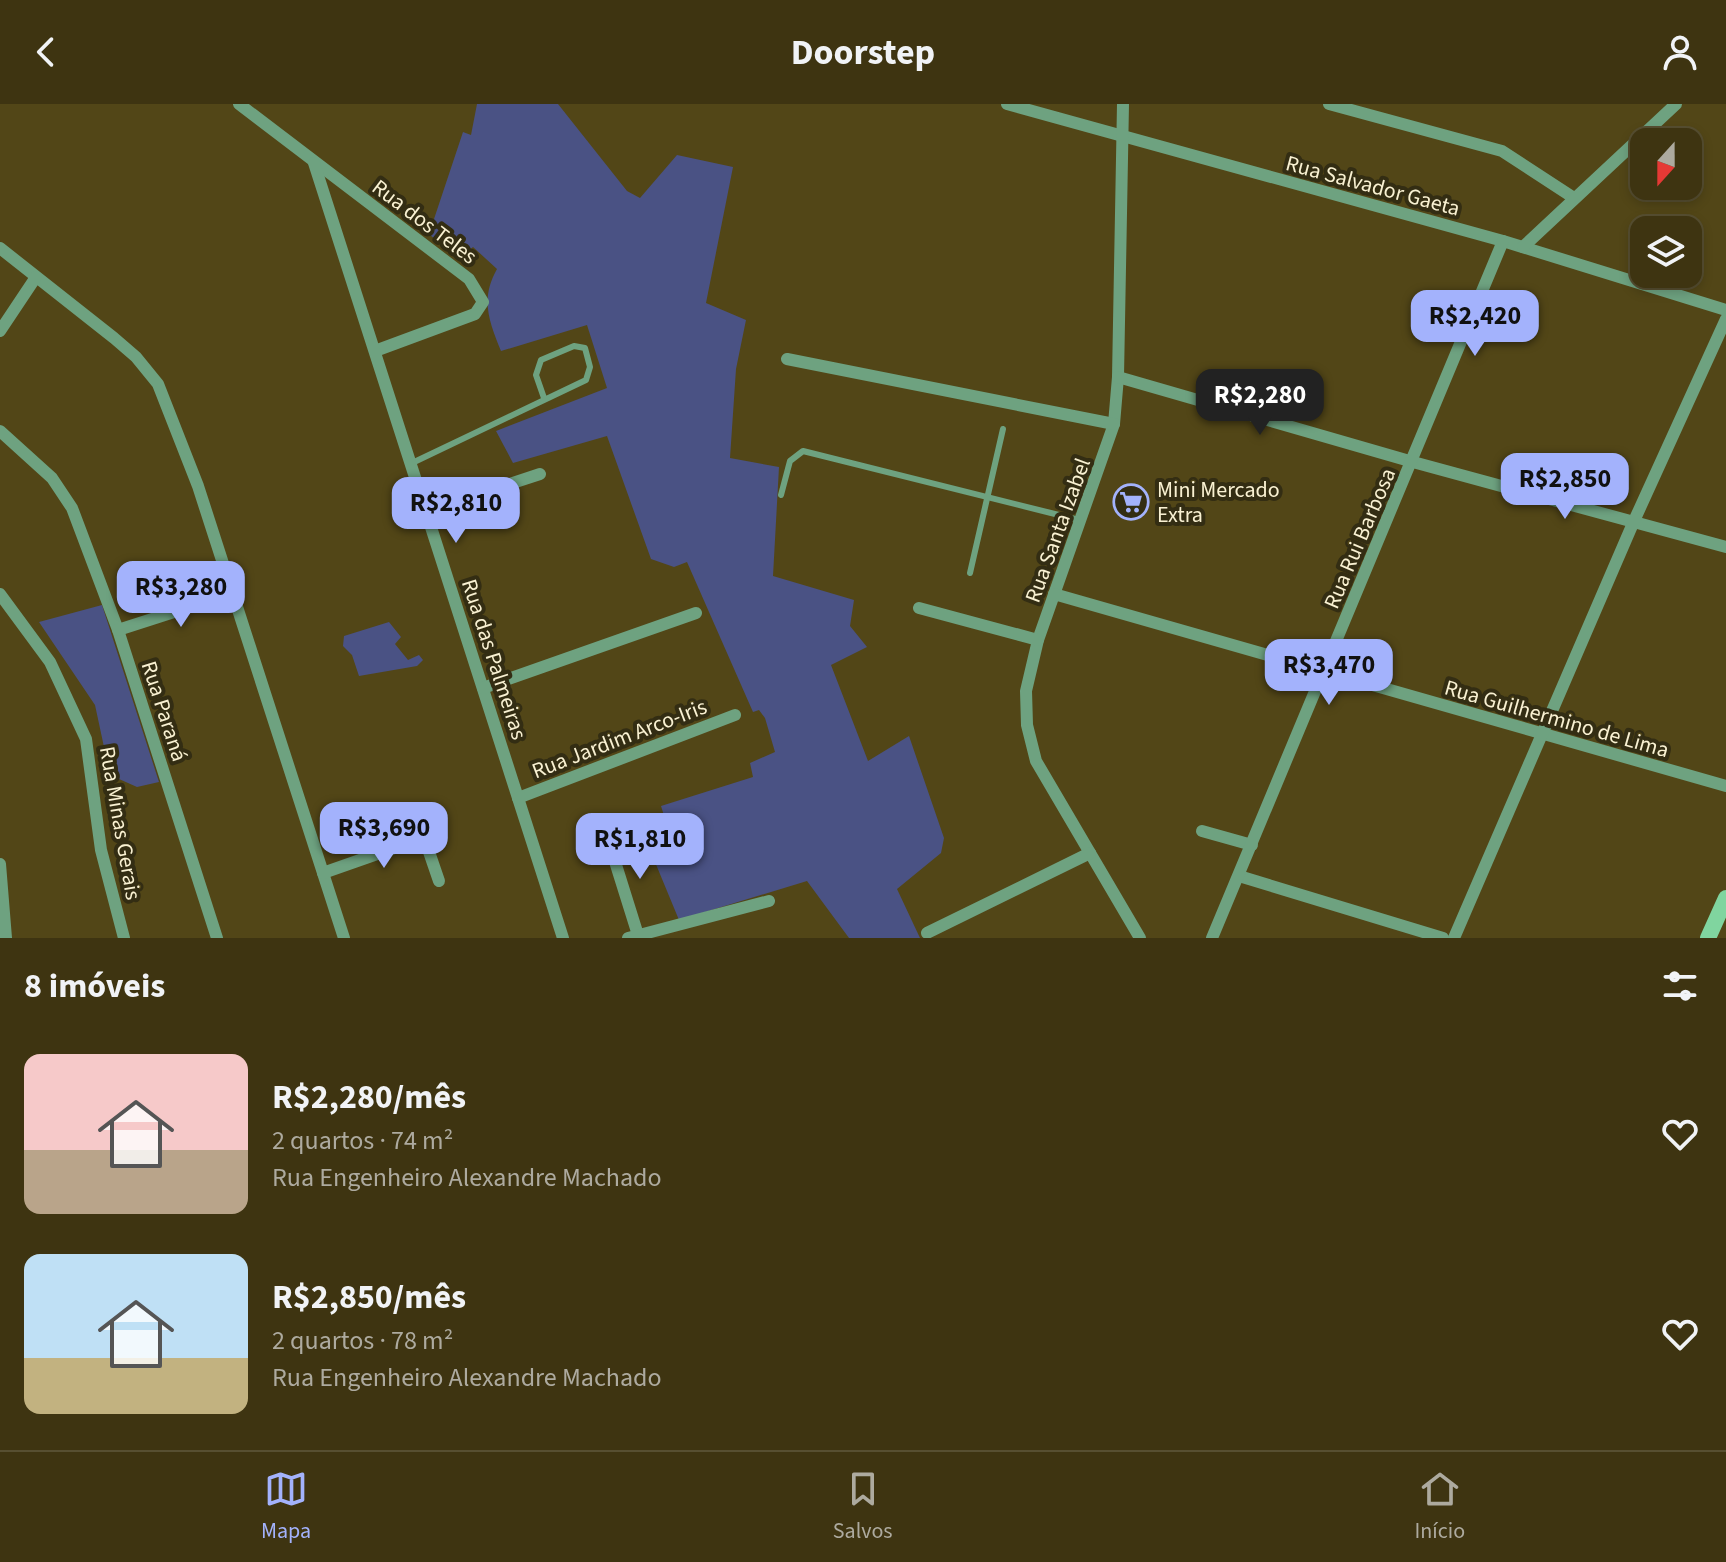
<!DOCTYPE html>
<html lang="pt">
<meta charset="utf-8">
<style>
:root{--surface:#3e3411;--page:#453c1a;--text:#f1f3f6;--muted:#adaa9f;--line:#574f31;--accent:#a3b2fc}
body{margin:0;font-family:"Source Sans 3",sans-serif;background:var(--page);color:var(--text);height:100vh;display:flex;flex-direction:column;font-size:30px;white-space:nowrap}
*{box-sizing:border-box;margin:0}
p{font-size:26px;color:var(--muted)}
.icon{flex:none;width:44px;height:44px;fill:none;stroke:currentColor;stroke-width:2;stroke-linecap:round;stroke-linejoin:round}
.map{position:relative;height:834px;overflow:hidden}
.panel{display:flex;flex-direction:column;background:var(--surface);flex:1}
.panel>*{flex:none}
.needle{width:52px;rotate:201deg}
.buttons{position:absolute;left:1630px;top:24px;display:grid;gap:16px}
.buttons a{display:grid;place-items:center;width:72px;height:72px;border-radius:16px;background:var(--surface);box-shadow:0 4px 12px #0003,0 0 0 2px var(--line);font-size:40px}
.price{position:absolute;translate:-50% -68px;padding:0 18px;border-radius:16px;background:var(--accent);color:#111;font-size:26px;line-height:52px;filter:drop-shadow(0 2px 4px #0008)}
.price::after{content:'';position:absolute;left:50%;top:48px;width:24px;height:18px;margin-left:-12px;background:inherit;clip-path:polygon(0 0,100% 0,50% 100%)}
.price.current{background:#222;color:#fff}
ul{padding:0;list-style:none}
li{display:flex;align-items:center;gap:24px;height:200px;padding:0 24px}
li span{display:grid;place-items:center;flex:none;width:224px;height:160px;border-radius:16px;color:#555}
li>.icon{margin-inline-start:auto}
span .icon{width:96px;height:96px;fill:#fffc;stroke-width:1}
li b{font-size:34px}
h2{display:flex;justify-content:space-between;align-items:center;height:96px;padding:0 24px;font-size:34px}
header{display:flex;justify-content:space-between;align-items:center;height:104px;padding:0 24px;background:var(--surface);font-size:36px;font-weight:700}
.dock{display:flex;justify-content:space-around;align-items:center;height:112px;border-top:2px solid var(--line);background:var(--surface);font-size:22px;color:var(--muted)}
.dock a{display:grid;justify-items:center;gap:4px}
.dock .current{color:var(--accent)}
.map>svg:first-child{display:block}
.green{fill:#4a5284}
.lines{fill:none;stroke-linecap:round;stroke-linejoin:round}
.lane{stroke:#6ea280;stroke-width:6}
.street{stroke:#6ea280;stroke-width:12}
.secondary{stroke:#80d59f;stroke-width:16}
.labels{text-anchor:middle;stroke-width:8;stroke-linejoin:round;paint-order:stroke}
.street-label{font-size:22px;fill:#f9f1d2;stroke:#332d13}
.poi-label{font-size:22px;fill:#f9f1d2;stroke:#332d13;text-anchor:start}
</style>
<header><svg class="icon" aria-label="back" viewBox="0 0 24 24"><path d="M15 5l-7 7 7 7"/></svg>Doorstep<svg class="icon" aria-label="person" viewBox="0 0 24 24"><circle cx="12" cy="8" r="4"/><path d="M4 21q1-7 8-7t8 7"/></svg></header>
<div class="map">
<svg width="1726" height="834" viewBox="0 0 1726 834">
<rect width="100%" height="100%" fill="#524617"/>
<g class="green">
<path d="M477,0H558L627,87L640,94L677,51L733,63L706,199L746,216L736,265L730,354L779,363L773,472L854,496L850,522L867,543L831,561L868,657L909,632L944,734L941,749L897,785L920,834H849L807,777L679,816L643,729L667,721L661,702L753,673L750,659L775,648L765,614L759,606L753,608L687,458L674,463L651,455L607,332L513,359L496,327L607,284L587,221L501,247C489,217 480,195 497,165L473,143L458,156L429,130L463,28L471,31Z"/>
<polygon points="102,501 159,678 137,683 110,671 95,601 39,518"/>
<polygon points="389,518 401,533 395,540 408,556 419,551 423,556 417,562 359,572 352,551 343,542 344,532"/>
</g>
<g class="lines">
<g class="lane">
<polyline points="410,360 586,276 590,263 585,244 574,242 541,256 536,271 544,294"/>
<polyline points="781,391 790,357 803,347 1079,416"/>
<polyline points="970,469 1003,325"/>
</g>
<g class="street">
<polyline points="239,0 469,175 483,198 475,210 375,247"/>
<polyline points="1007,0 1503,137 1726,206"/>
<polyline points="1123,0 1118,273 1114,320 1038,536 1026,587 1027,621 1036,657 1140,834"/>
<polyline points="1329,0 1502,47 1574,94"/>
<polyline points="314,59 563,834"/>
<polyline points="1523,143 1676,0"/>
<polyline points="0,144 114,234 136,253 158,280 198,382 344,834"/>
<polyline points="0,227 36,173"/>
<polyline points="787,255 1114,320"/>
<polyline points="1118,273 1413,358 1726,443"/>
<polyline points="0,327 52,374 72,404 118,526 217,834"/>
<polyline points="427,407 540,370"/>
<polyline points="0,490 50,558 86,635 101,746 124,834"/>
<polyline points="1054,490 1726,682"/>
<polyline points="919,504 1038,536"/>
<polyline points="118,526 233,489"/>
<polyline points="483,584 696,509"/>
<polyline points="518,694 735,611"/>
<polyline points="1202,727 1252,741"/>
<polyline points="607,732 638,831"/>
<polyline points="0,760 6,834"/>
<polyline points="323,769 417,736 427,742 439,777"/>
<polyline points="1239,772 1443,834"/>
<polyline points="927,829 1090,749"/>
<polyline points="628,834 769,797"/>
<polyline points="1212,834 1503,137"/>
<polyline points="1454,834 1634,417 1726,215"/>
</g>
<polyline class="secondary" points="1708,834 1726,794"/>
</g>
<defs>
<symbol id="supermarket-ring" viewBox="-11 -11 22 22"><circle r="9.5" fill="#332d13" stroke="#a3b2fc" stroke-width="1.5"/><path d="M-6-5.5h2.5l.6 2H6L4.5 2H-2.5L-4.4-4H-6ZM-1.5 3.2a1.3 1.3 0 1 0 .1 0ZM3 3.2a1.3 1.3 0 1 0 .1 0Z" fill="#a3b2fc"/></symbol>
</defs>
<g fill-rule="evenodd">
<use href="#supermarket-ring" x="1111" y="378" width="40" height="40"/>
</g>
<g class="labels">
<g class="street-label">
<text transform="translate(1373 81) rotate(15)" y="8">Rua Salvador Gaeta</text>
<text transform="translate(425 117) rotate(37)" y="8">Rua dos Teles</text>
<text transform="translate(1057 426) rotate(-70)" y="8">Rua Santa Izabel</text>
<text transform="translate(1359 434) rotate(-67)" y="8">Rua Rui Barbosa</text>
<text transform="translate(495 555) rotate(72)" y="8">Rua das Palmeiras</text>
<text transform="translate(165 607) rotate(72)" y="8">Rua Paraná</text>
<text transform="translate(1557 614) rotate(16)" y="8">Rua Guilhermino de Lima</text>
<text transform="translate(619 634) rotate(-21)" y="8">Rua Jardim Arco-Iris</text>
<text transform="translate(121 719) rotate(80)" y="8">Rua Minas Gerais</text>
</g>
<g class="poi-label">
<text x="1157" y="393">Mini Mercado<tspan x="1157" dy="25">Extra</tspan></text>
</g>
</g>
</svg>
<div class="buttons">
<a><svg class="needle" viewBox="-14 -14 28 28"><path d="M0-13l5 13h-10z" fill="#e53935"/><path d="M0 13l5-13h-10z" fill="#adaa9f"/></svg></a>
<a><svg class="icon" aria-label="layers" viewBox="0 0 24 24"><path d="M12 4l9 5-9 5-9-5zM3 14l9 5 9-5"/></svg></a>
</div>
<b class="price" style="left:1475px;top:254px">R$2,420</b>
<b class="price current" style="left:1260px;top:333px">R$2,280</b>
<b class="price" style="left:1565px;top:417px">R$2,850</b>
<b class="price" style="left:456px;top:441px">R$2,810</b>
<b class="price" style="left:181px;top:525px">R$3,280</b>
<b class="price" style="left:1329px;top:603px">R$3,470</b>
<b class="price" style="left:384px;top:766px">R$3,690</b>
<b class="price" style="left:640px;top:777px">R$1,810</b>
</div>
<section class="panel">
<h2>8 imóveis<svg class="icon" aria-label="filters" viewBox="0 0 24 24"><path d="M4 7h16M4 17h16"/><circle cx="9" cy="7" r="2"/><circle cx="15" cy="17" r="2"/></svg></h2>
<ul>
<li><span style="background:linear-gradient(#f6c9c9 60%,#b9a48a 0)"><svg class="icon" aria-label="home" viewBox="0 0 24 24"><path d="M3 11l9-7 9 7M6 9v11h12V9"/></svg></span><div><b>R$2,280/mês</b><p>2 quartos · 74 m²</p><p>Rua Engenheiro Alexandre Machado</p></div><svg class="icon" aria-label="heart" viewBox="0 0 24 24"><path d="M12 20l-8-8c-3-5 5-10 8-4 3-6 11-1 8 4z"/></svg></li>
<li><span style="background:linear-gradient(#bfe0f5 65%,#c2b280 0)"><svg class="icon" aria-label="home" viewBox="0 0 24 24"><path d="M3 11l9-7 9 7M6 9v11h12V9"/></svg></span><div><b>R$2,850/mês</b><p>2 quartos · 78 m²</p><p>Rua Engenheiro Alexandre Machado</p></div><svg class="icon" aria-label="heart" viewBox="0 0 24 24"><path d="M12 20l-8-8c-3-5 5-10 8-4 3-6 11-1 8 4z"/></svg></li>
</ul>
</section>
<nav class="dock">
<a class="current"><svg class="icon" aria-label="map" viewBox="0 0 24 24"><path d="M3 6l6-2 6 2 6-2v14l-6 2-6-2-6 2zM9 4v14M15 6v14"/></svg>Mapa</a>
<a><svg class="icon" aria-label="saved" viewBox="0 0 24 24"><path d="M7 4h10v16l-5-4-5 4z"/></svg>Salvos</a>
<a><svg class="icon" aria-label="home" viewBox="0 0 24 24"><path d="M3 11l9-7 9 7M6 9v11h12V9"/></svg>Início</a>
</nav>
